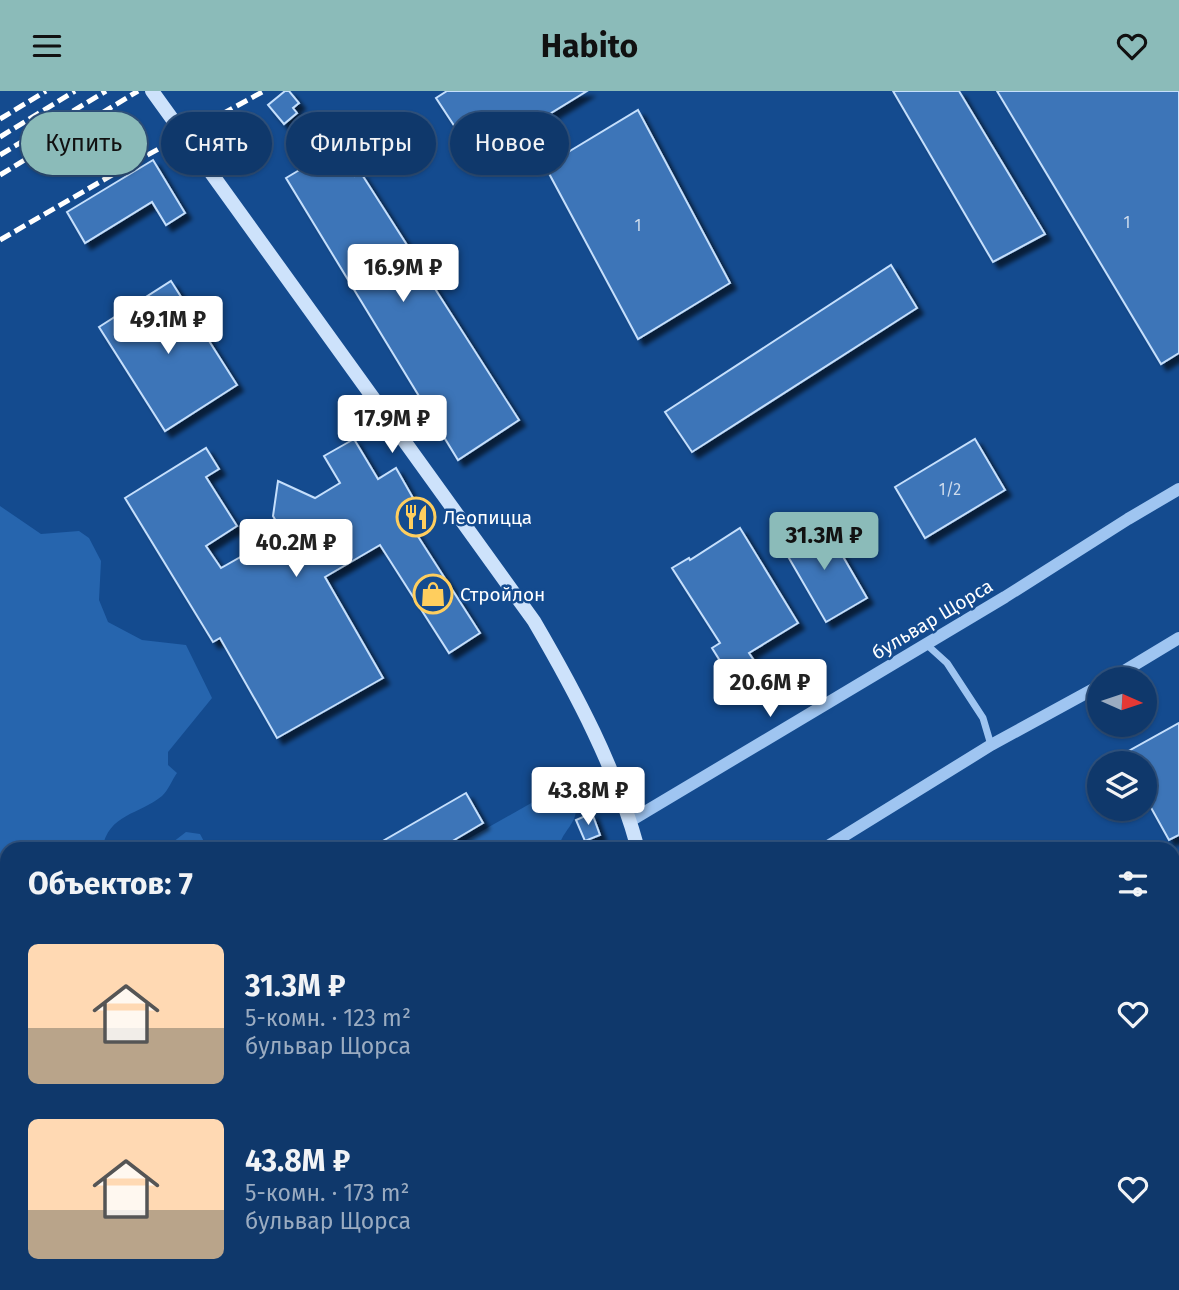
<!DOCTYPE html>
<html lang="ru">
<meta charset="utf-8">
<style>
:root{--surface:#0f386b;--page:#183f71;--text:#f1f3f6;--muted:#9bacc1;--line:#2f527e;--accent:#8bbbb9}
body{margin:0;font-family:"Fira Sans",sans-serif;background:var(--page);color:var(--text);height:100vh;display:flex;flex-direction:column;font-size:26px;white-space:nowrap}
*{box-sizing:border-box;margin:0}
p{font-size:23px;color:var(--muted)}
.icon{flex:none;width:38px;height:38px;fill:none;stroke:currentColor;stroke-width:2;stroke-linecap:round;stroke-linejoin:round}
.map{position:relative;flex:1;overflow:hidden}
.drawer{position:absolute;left:0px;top:751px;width:1180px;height:450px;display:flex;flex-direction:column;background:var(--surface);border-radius:21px 21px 0 0;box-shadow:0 2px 5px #0004,0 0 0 2px var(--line)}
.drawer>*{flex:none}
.top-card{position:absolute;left:21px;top:21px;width:700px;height:63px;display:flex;gap:14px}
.needle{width:46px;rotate:93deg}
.tools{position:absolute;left:1087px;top:576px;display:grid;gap:14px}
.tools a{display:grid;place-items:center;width:70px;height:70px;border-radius:50%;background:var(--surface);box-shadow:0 2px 5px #0004,0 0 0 2px var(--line);font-size:35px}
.price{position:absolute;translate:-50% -60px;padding:0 16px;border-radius:7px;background:#fff;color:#222;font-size:23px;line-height:46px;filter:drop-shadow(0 2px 4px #0008)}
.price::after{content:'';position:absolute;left:50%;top:42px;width:21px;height:16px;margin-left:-10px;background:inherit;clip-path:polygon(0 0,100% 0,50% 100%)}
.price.on{background:var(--accent);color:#111}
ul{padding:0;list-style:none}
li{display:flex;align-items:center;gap:21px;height:175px;padding:0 28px}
li span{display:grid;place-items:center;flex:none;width:196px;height:140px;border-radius:10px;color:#555}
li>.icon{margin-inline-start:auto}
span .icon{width:84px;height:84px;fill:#fffc;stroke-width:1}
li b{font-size:30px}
h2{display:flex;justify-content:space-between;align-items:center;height:84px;padding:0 28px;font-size:30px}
.tag{padding:0 24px;border-radius:32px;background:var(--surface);box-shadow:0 2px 5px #0004,0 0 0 2px var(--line);font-size:24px;line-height:63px}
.tag.on{background:var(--accent);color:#111}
header{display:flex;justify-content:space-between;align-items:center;height:91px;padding:0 28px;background:var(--accent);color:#111;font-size:32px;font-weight:700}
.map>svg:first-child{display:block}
.green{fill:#2665ae}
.building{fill:#3d75b8;stroke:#c5dffc;stroke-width:2;filter:url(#shadow)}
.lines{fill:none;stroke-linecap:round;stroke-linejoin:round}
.minor{stroke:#9fc5f1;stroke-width:7}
.tertiary{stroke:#9fc5f1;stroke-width:12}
.secondary{stroke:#cde2fb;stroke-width:14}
.rail{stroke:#fff;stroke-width:5;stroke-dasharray:12 5;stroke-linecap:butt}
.labels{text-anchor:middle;stroke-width:5;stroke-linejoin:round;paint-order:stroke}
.number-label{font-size:16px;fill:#cedced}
.poi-label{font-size:19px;fill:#fff;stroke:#144b8f;text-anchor:start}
.street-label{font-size:19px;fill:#fff;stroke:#144b8f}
</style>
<header><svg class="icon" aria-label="menu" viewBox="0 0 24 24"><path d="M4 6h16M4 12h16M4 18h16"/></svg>Habito<svg class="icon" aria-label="heart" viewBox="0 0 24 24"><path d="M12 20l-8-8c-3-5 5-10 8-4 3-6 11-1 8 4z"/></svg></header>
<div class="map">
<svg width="1179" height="1199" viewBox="0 0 1179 1199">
<defs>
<filter id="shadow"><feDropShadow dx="6" dy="6" stdDeviation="2" flood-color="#0009"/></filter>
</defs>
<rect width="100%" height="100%" fill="#144b8f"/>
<g class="green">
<path d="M0,415L41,443L79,440L89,447L101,470L99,509L108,531L142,549L186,554L212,607L168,661V674L177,682C172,689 168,700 162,705C139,724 109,722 102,758H7V1194H570L568,1199H0Z"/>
<path d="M570,690C573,702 579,716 574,728C568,740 562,743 558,758H450Z"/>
<polygon points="186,741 200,743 208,758 164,758"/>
</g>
<g class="building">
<polygon points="285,0 289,0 299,12 293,17 297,22 284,33 268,14"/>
<polygon points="447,0 587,0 476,68 436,7"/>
<polygon points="893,0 959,0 1045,143 993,171"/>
<polygon points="997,0 1179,0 1179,262 1161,273"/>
<polygon points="638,19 730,192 638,248 545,75"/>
<polygon points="338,56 355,85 361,82 519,329 458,369 286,87"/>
<polygon points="153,69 185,122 166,134 152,111 85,152 67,121"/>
<polygon points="891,174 917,217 692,361 665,321"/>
<polygon points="171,190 237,294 165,340 99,236"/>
<polygon points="354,348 378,388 396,377 425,428 412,436 480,542 449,562 380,454 325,486 383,587 277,647 220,547 213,551 125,407 206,357 219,378 206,386 237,435 206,455 221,477 283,442 273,425 278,390 315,407 340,392 324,365"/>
<polygon points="975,348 1005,399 925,447 895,396"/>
<polygon points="823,431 867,507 826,531 782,455"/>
<polygon points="740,437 798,532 749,562 762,581 737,597 712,557 720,552 672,477 689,467 690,469"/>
<polygon points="1179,632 1179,744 1169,749 1144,704 1144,672 1107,672"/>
<polygon points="466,702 483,732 439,758 369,758"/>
<polygon points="592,722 600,744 585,750 576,729"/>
</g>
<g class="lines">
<polyline class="minor" points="926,553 947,572 983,627 991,654"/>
<g class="tertiary">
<polyline points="1111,588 1179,547"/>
<polyline points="630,730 1005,506 1128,428 1179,398"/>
<polyline points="823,758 991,654 1099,595"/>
</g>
<g class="secondary">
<path d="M152,0L534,530C576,602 616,677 638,758"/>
<polyline points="606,1199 608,1194"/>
</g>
<g class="rail">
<polyline points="0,28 46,0"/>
<polyline points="0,46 75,0"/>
<polyline points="0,64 106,0"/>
<polyline points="0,84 138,0"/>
<polyline points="0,149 124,77 264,0"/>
</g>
</g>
<defs>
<symbol id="restaurant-ring" viewBox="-11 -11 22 22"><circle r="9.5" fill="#144b8f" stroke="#ffce5e" stroke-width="1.5"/><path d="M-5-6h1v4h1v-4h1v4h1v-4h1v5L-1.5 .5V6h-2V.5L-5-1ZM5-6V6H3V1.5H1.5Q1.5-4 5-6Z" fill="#ffce5e"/></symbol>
<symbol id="shop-ring" viewBox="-11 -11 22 22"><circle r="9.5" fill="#144b8f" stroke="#ffce5e" stroke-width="1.5"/><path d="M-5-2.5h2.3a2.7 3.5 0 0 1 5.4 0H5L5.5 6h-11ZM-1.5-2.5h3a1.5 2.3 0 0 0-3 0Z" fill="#ffce5e"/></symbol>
</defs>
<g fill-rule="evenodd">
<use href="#restaurant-ring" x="394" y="404" width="44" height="44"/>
<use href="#shop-ring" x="411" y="481" width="44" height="44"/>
</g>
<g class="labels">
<g class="number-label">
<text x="1127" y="137">1</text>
<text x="638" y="140">1</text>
<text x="950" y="404">1/2</text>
</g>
<g class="poi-label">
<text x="443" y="433">Леопицца</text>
<text x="460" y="510">Стройлон</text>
</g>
<g class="street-label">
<text transform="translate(932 528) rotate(-31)" y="7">бульвар Щорса</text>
</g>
</g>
</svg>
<div class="tools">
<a><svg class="needle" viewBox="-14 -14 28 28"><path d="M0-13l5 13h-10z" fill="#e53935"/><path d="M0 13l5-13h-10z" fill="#9bacc1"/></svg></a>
<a><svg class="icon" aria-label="layers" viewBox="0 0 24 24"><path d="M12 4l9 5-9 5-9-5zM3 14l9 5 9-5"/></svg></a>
</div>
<b class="price" style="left:403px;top:213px">16.9M ₽</b>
<b class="price" style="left:168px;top:265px">49.1M ₽</b>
<b class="price" style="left:392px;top:364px">17.9M ₽</b>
<b class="price on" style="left:824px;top:481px">31.3M ₽</b>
<b class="price" style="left:296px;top:488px">40.2M ₽</b>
<b class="price" style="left:770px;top:628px">20.6M ₽</b>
<b class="price" style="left:588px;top:736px">43.8M ₽</b>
<div class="top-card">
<a class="tag on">Купить</a>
<a class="tag">Снять</a>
<a class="tag">Фильтры</a>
<a class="tag">Новое</a>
</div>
<section class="drawer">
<h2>Объектов: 7<svg class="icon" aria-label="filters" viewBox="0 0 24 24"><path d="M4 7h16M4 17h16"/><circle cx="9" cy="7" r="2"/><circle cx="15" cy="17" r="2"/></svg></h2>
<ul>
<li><span style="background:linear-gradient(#ffd9b3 60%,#b9a48a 0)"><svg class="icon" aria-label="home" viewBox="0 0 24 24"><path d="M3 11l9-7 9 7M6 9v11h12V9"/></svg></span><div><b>31.3M ₽</b><p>5-комн. · 123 m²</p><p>бульвар Щорса</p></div><svg class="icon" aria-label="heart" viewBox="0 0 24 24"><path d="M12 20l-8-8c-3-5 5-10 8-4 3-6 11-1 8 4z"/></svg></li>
<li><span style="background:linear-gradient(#ffd9b3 65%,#b9a48a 0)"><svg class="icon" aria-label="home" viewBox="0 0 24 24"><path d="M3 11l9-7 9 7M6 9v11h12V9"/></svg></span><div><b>43.8M ₽</b><p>5-комн. · 173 m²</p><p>бульвар Щорса</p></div><svg class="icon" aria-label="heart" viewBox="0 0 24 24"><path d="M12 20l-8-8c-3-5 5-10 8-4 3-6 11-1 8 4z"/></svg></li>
</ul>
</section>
</div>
